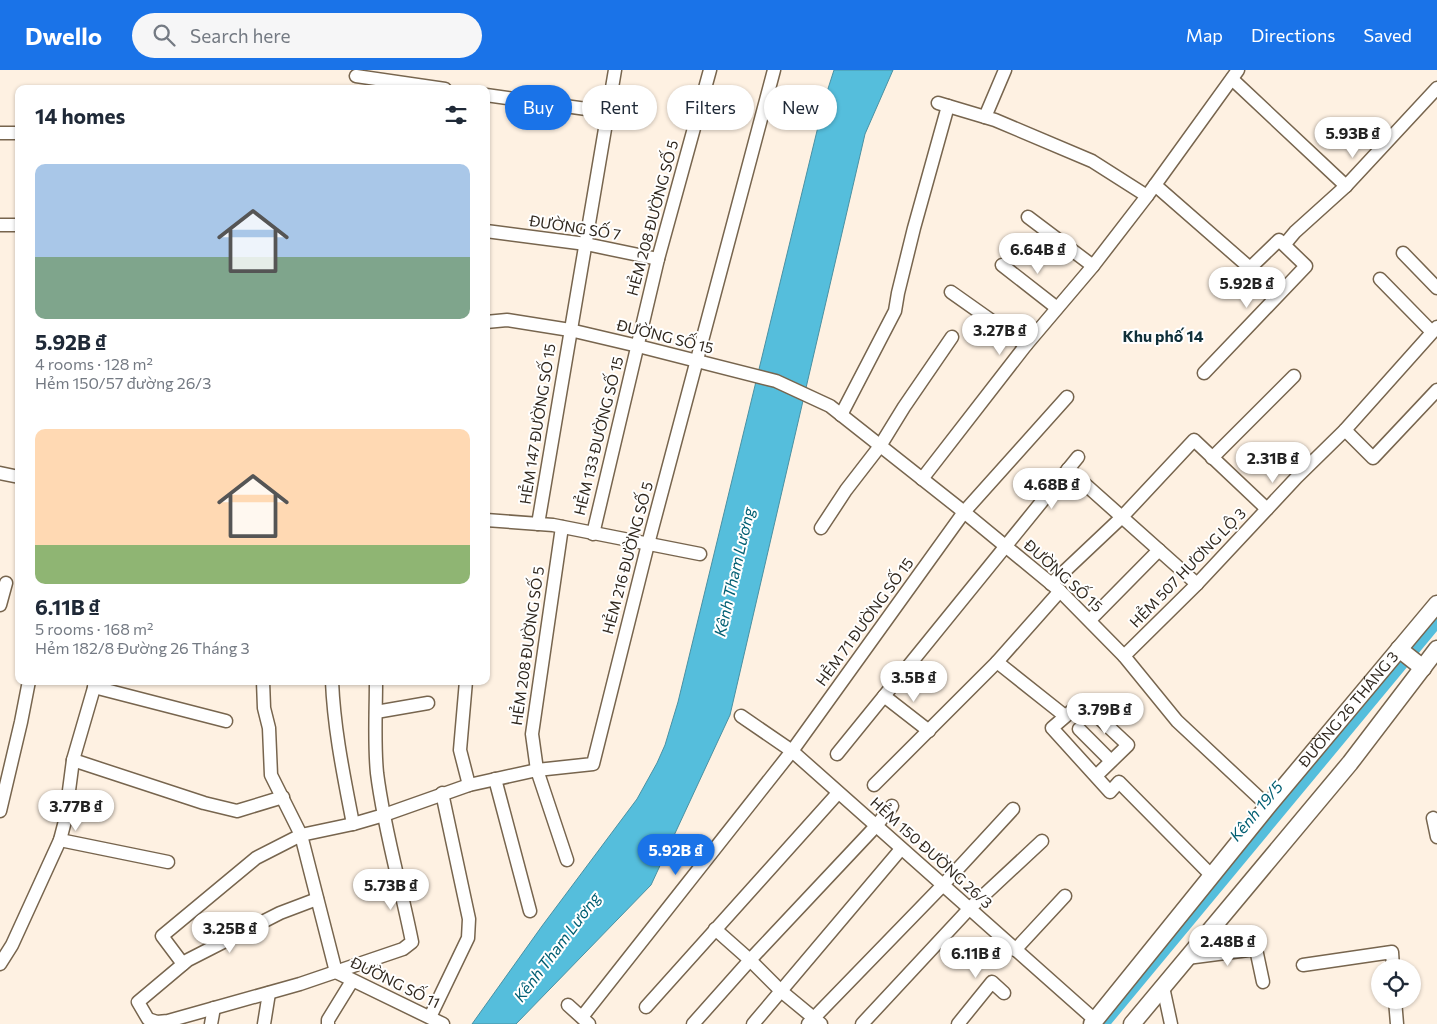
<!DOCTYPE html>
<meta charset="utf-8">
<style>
:root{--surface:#fff;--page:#f6f6f7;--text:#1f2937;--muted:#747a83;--accent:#1a73e8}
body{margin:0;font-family:Commissioner,sans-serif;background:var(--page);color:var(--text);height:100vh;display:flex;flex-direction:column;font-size:19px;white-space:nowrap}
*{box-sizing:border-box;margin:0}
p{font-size:16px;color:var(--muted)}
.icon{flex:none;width:28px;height:28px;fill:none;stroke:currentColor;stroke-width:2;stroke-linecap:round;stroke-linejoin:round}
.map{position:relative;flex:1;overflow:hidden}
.details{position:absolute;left:15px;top:15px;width:475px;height:600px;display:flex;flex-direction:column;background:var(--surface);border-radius:10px;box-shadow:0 1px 4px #0004}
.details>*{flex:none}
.hud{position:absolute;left:505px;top:15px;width:475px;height:45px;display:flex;gap:10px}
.buttons{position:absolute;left:1371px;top:889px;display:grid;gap:10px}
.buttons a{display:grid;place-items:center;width:50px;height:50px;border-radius:50%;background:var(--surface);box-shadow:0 1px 4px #0004;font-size:25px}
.price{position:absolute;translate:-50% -42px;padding:0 11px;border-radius:18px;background:#fff;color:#222;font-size:16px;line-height:32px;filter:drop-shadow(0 1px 2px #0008)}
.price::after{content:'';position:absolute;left:50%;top:30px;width:15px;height:11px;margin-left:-8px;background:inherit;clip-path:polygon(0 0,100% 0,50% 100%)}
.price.current{background:var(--accent);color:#fff}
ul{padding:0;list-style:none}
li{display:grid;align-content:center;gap:10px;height:265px;padding:0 20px}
li span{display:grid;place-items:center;height:155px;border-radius:10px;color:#555}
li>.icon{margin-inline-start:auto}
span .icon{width:90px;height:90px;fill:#fffc;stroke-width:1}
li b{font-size:21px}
h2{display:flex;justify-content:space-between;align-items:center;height:60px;padding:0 20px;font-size:21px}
.pill{padding:0 18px;border-radius:22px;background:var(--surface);box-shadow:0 1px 4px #0004;font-size:18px;line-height:45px}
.pill.current{background:var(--accent);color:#fff}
header{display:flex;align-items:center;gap:30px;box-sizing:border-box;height:70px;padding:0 25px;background:var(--accent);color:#fff}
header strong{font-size:24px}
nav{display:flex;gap:28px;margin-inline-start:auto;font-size:18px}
.search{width:350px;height:45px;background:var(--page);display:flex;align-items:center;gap:12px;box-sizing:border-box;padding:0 18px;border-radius:28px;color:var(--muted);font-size:19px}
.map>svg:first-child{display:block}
.water{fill:#55bedc;stroke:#4a91a3}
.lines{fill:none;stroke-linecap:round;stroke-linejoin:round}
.canal{stroke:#55bedc;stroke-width:14}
.minor-casing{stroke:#77654e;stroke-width:15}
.tertiary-casing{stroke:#77654e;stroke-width:19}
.minor{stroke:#fff;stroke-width:12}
.tertiary{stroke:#fff;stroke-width:16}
.labels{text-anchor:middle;stroke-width:4;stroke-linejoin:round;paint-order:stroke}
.street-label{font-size:15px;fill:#30281f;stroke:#fff}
.neighbourhood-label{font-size:16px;font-weight:bold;fill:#103039;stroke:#fff}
.water-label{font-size:16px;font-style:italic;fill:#005e72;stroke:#fff}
</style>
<header>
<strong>Dwello</strong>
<div class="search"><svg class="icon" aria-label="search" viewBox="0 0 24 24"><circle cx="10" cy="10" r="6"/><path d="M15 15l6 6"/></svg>Search here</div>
<nav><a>Map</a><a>Directions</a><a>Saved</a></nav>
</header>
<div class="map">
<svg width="1437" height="954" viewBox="0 0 1437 954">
<rect width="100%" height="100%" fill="#fef1e2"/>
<polygon class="water" points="834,0 893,0 865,64 730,645 651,815 516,954 472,954 542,856 637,729 657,693 665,675 678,632 825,28"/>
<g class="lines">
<polyline class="canal" points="1102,954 1437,550"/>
<defs>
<g id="minor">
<polyline points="356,6 445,19"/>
<polyline points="1232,9 1346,116"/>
<polyline points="486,25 608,42"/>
<polyline points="938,33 995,50 1092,91 1147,126"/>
<polyline points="985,47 1005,0"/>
<polyline points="0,63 19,63"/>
<polyline points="1155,115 1250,198 1279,170 1306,196 1204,303"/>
<polyline points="1028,147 1093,196"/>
<polyline points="0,155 19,155"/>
<polyline points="486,161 586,174 658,189"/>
<polyline points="1285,174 1295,162 1346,116 1437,18"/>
<polyline points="1403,183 1437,218"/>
<polyline points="1002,195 1057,238"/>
<polyline points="1380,209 1432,262"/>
<polyline points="951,222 1026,275"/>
<polyline points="486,252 507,250 570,260 638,276 776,311 830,336 964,442 1060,521 1124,586 1177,651 1268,736"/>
<polyline points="841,345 895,241 898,223 914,158 948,36"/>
<polyline points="1345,360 1373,388 1437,320"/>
<polyline points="1212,388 1294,306"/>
<polyline points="1068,399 1197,514"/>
<polyline points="0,403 19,407"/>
<polyline points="922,409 1026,275 1093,196 1147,126 1238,0"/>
<polyline points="486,450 553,455 700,484"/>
<polyline points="538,454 615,0"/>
<polyline points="562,457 532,664 537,700 567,790"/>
<polyline points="821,458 846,420 880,376 904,337 952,267"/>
<polyline points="593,464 658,189 710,0"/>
<polyline points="1051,514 1122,447 1194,370 1267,439"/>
<polyline points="0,535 6,513"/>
<polyline points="1090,550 1159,480"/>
<polyline points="1124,586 1197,514 1297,407 1345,360 1437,257"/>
<polyline points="997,592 1065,646"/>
<polyline points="263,611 264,638 269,658 271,705 301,765 336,902 443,954"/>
<path d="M332,611C334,660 344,707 353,754"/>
<polyline points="466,611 460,680 469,715"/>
<polyline points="94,617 226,651"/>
<polyline points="884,626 929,661"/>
<polyline points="376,642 428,633"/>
<polyline points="741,646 792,681 1095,950"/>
<polyline points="1079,659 1111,691"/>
<polyline points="837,684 1078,387"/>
<polyline points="73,690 204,733 237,741 283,727"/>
<polyline points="1096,706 1128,675 1082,632 1052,658 1110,722 1119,712 1212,806"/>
<polyline points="495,709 530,841"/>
<polyline points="874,715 997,592 1060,521"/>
<polyline points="0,741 21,652 29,611"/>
<polyline points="1433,748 1437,767"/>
<polyline points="60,770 168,792"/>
<path d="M317,829L280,843L188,890L138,932L148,949L157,952L168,951L300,914L403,879L412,872C401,816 384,760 377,703C374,673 376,642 376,611"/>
<polyline points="715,859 750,890 781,921 821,954"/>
<polyline points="1015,880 1065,826"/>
<polyline points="1187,888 1256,879 1263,912"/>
<polyline points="0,894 12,875 60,770 65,751 73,690 96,611"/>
<polyline points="183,894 162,866 256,788 301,765 353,754 384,745 469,715 537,700 593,694 648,474 774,0"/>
<polyline points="1303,895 1392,882 1393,898"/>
<polyline points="1163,917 1171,954"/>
<polyline points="1395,930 1397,954"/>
<polyline points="568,935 589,954"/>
<polyline points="646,937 838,723"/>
<polyline points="430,947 468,868 469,849 442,723"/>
<polyline points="582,947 792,681 964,442 1067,327"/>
<polyline points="211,954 214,938"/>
<polyline points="264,954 269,923"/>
<polyline points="328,954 328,950 352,911"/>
<polyline points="693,954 750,890 876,756 892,736"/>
<polyline points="753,954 901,779"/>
<polyline points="808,954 942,816 1013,739"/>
<polyline points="862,954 969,839 1042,771"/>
<polyline points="958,954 992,912 1004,923"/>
</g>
<g id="tertiary">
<polyline points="1399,579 1423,598"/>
<path id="s1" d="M1092,954L1268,736L1437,534"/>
<polyline points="1132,954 1350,693 1437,579"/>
</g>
</defs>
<use href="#minor" class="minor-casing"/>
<use href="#tertiary" class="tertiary-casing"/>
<use href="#minor" class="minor"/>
<use href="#tertiary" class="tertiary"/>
</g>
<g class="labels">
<g class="street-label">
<text transform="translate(653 148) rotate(-75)" y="5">HẺM 208 ĐƯỜNG SỐ 5</text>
<text transform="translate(575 158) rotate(9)" y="5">ĐƯỜNG SỐ 7</text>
<text transform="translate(665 267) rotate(14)" y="5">ĐƯỜNG SỐ 15</text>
<text transform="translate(538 354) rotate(-81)" y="5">HẺM 147 ĐƯỜNG SỐ 15</text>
<text transform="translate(599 366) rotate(-76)" y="5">HẺM 133 ĐƯỜNG SỐ 15</text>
<text transform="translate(628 488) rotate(-75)" y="5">HẺM 216 ĐƯỜNG SỐ 5</text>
<text transform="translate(1188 498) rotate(-46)" y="5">HẺM 507 HƯƠNG LỘ 3</text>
<text transform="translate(1063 506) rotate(42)" y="5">ĐƯỜNG SỐ 15</text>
<text transform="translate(865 552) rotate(-54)" y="5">HẺM 71 ĐƯỜNG SỐ 15</text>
<text transform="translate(528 576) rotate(-82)" y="5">HẺM 208 ĐƯỜNG SỐ 5</text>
<text dy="5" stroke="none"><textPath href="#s1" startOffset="406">ĐƯỜNG 26 THÁNG 3</textPath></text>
<text transform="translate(931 783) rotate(42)" y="5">HẺM 150 ĐƯỜNG 26/3</text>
<text transform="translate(395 913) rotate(26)" y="5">ĐƯỜNG SỐ 11</text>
</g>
<g class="neighbourhood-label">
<text x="1163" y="272">Khu phố 14</text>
</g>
<g class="water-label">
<text transform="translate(734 502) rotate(-77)" y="6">Kênh Tham Lương</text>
<text transform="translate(1256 741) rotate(-50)" y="6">Kênh 19/5</text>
<text transform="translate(557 877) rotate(-53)" y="6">Kênh Tham Lương</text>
</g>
</g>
</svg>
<div class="buttons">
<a><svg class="icon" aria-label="locate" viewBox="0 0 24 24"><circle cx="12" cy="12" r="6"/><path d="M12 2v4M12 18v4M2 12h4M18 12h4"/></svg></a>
</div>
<b class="price" style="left:1353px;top:89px">5.93B ₫</b>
<b class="price" style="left:1038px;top:205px">6.64B ₫</b>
<b class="price" style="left:1247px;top:239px">5.92B ₫</b>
<b class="price" style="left:1000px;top:286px">3.27B ₫</b>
<b class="price" style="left:1273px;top:414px">2.31B ₫</b>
<b class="price" style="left:1052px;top:440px">4.68B ₫</b>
<b class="price" style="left:914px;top:633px">3.5B ₫</b>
<b class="price" style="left:1105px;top:665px">3.79B ₫</b>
<b class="price" style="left:76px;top:762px">3.77B ₫</b>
<b class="price current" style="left:676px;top:806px">5.92B ₫</b>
<b class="price" style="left:391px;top:841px">5.73B ₫</b>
<b class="price" style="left:230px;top:884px">3.25B ₫</b>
<b class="price" style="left:1228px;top:897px">2.48B ₫</b>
<b class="price" style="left:976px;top:909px">6.11B ₫</b>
<div class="hud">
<a class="pill current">Buy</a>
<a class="pill">Rent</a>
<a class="pill">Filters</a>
<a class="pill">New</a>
</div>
<section class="details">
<h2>14 homes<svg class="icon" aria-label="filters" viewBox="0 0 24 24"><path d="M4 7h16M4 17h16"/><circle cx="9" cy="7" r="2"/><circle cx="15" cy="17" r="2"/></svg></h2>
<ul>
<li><span style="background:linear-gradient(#a9c7e8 60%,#7fa58c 0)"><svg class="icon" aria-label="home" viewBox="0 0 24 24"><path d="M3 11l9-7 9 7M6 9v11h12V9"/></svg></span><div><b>5.92B ₫</b><p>4 rooms · 128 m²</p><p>Hẻm 150/57 đường 26/3</p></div></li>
<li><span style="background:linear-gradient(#ffd9b3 75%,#8fb573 0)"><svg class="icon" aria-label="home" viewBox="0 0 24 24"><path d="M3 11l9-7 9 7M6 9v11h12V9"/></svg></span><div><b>6.11B ₫</b><p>5 rooms · 168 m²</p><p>Hẻm 182/8 Đường 26 Tháng 3</p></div></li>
</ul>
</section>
</div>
